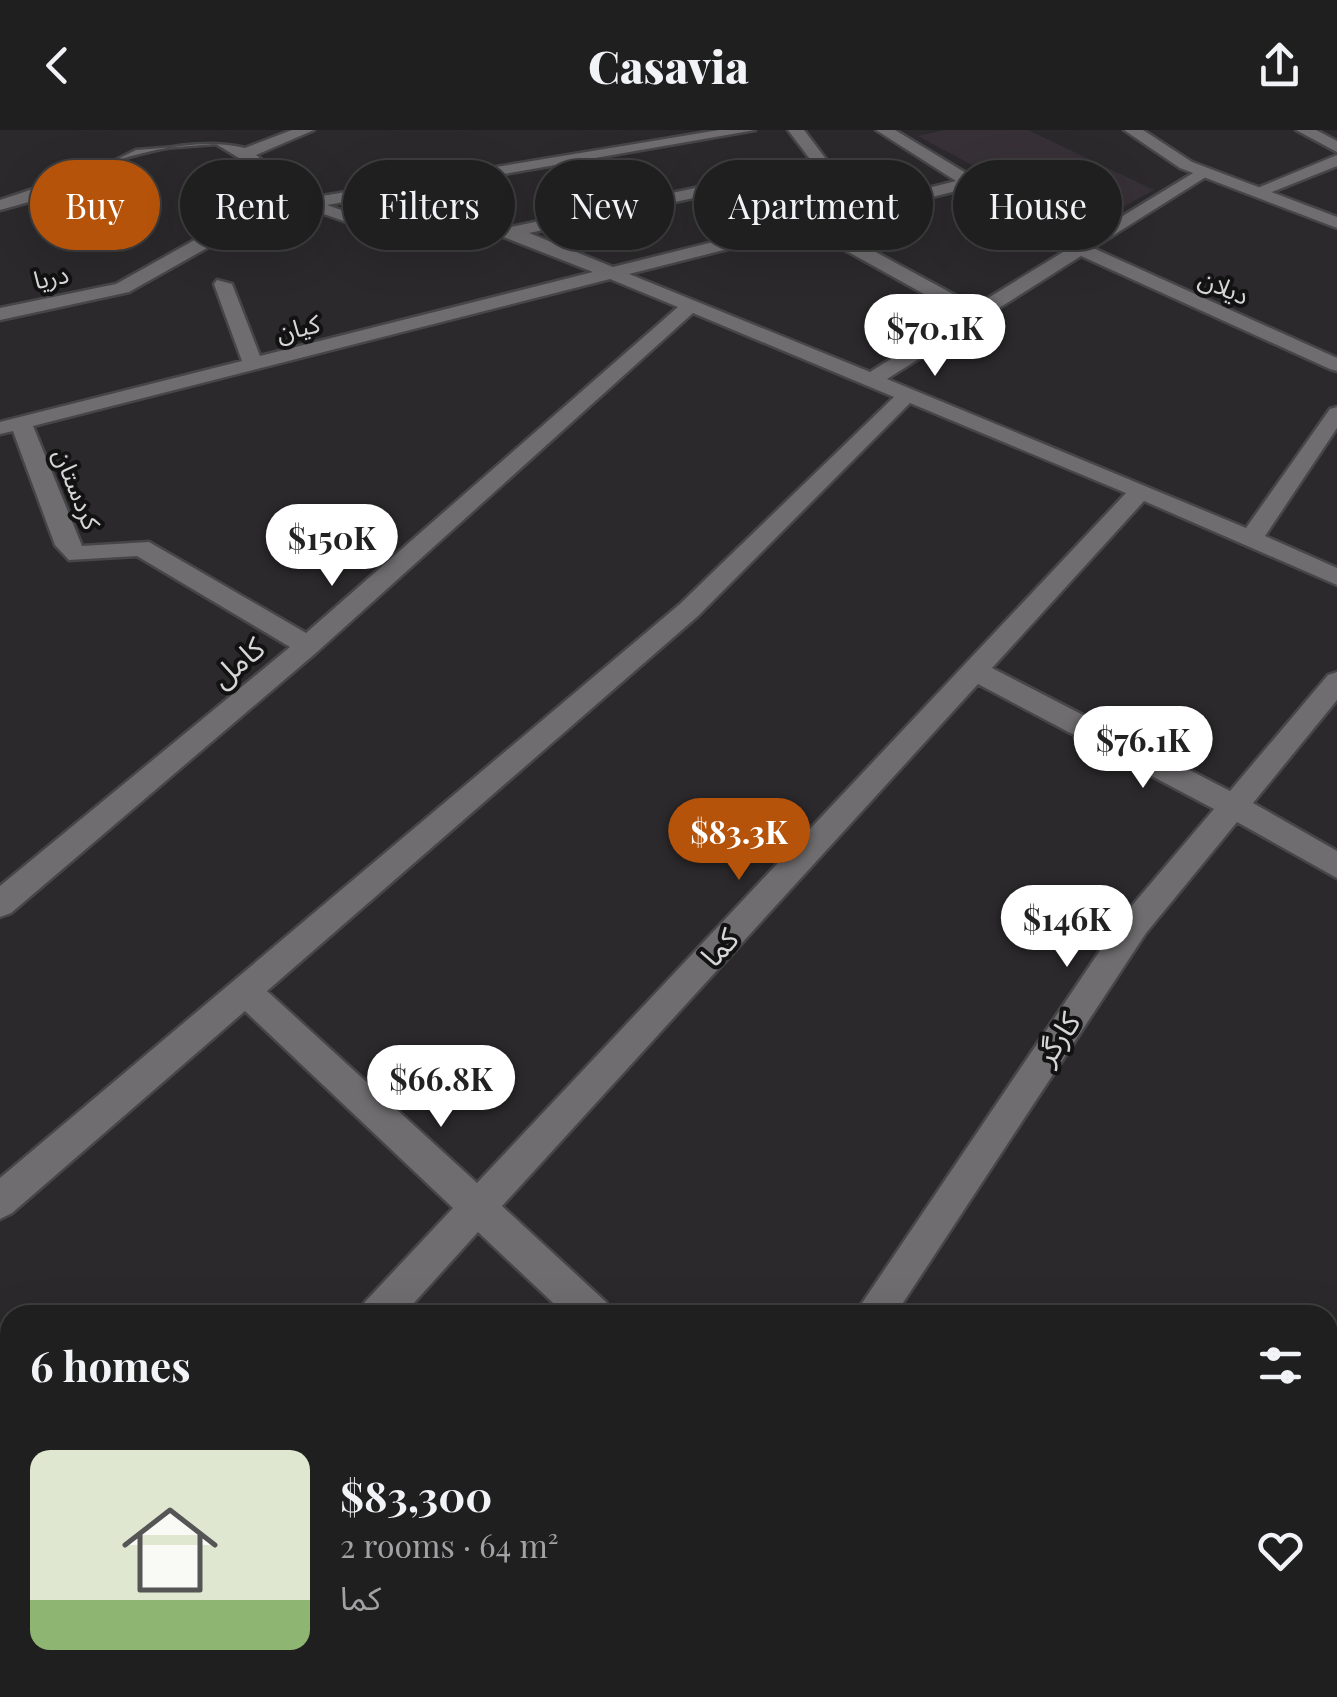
<!DOCTYPE html>
<meta charset="utf-8">
<style>
:root{--surface:#201f20;--page:#282729;--text:#f1f3f6;--muted:#a2a2a5;--line:#3d3d3e;--accent:#b45309}
body{margin:0;font-family:"Playfair Display","Noto Sans Arabic",serif;background:var(--page);color:var(--text);height:100vh;display:flex;flex-direction:column;font-size:38px;white-space:nowrap}
*{box-sizing:border-box;margin:0}
p{font-size:32px;color:var(--muted)}
.icon{flex:none;width:55px;height:55px;fill:none;stroke:currentColor;stroke-width:2;stroke-linecap:round;stroke-linejoin:round}
.map{position:relative;flex:1;overflow:hidden}
.sheet{position:absolute;left:0px;top:1175px;width:1338px;height:392px;display:flex;flex-direction:column;background:var(--surface);border-radius:30px 30px 0 0;box-shadow:0 10px 40px #0002,0 0 0 2px var(--line)}
.sheet>*{flex:none}
.top-card{position:absolute;left:30px;top:30px;width:1278px;height:90px;display:flex;gap:20px}
.price{position:absolute;translate:-50% -85px;padding:0 22px;border-radius:35px;background:#fff;color:#222;font-size:32px;line-height:65px;filter:drop-shadow(0 2px 5px #0008)}
.price::after{content:'';position:absolute;left:50%;top:60px;width:30px;height:22px;margin-left:-15px;background:inherit;clip-path:polygon(0 0,100% 0,50% 100%)}
.price.on{background:var(--accent);color:#fff}
ul{padding:0;list-style:none}
li{display:flex;align-items:center;gap:30px;height:250px;padding:0 30px}
li+li{border-top:2px solid var(--line)}
li span{display:grid;place-items:center;flex:none;width:280px;height:200px;border-radius:20px;color:#555}
li>.icon{margin-inline-start:auto}
span .icon{width:120px;height:120px;fill:#fffc;stroke-width:1}
li b{font-size:42px}
h2{display:flex;justify-content:space-between;align-items:center;height:120px;padding:0 30px;font-size:42px}
.chip{padding:0 35px;border-radius:45px;background:var(--surface);box-shadow:0 10px 40px #0002,0 0 0 2px var(--line);font-size:35px;line-height:90px}
.chip.on{background:var(--accent);color:#fff}
header{display:flex;justify-content:space-between;align-items:center;height:130px;padding:0 30px;background:var(--surface);font-size:45px;font-weight:800}
.map>svg:first-child{display:block}
.built{fill:#373137}
.lines{fill:none;stroke-linecap:round;stroke-linejoin:round}
.street-casing{stroke:#464547;stroke-width:5}
.secondary-casing{stroke:#464547;stroke-width:5}
.street{fill:#6f6d6f;fill-rule:evenodd}
.secondary{fill:#6f6d6f;fill-rule:evenodd}
.labels{text-anchor:middle;stroke-width:8;stroke-linejoin:round;paint-order:stroke}
.far-street-label{font-size:25px;fill:#d7d6d7;stroke:#131213}
.street-label{font-size:30px;fill:#d7d6d7;stroke:#131213}
</style>
<header><svg class="icon" aria-label="back" viewBox="0 0 24 24"><path d="M15 5l-7 7 7 7"/></svg>Casavia<svg class="icon" aria-label="share" viewBox="0 0 24 24"><path d="M12 15V3M7 8l5-5 5 5M5 13v7h14v-7"/></svg></header>
<div class="map">
<svg width="1337" height="1567" viewBox="0 0 1337 1567">
<rect width="100%" height="100%" fill="#2b292b"/>
<polygon class="built" points="944,0 1028,0 1154,60 1087,97 918,6"/>
<g class="lines">
<defs>
<g id="street">
<path d="M292,0H314L256,25L310,68L719,0H755L327,75L383,95L488,91L511,97L813,33L788,0H804L829,33L881,70L956,51L876,0H895L1080,112L1203,37L1209,39V45L1093,118L1337,228V241L1330,239L1081,126L887,249L1246,398L1330,279L1337,277V298L1265,406L1337,438V455L1144,371L992,538L1230,661L1328,545L1337,542V570L1253,673L1337,721V748L1237,692L1146,803L895,1185H854L1124,785L1214,679L978,554L502,1076L606,1172L612,1185H566L478,1102L403,1185H359L365,1172L453,1078L245,881L12,1083L0,1089V1048L680,474L894,267L693,183L317,522L11,783L0,787V756L290,517L137,426L69,430L55,415L13,301L0,304V292L242,231L214,154L217,150L232,154L260,226L593,142L488,101L383,105L307,78L253,92L129,162L0,190V178L116,154L241,84L291,72L244,31L216,14L136,20L36,70L0,80V70C72,48 169,0 245,18ZM820,41L865,74L613,137L529,103ZM968,58L1068,119L975,176L824,94ZM807,99L962,185L870,242L629,144ZM610,149L678,177L306,503L149,412L82,416L33,296ZM910,273L1126,363L477,1053L267,861L698,486Z"/>
<polygon points="1296,0 1316,0 1337,11 1337,22"/>
<polygon points="1337,25 1337,36 1262,66 1248,62"/>
<polygon points="1337,1534 1337,1567 1311,1567 1314,1558 1328,1558 1328,1538"/>
<polygon points="10,1548 10,1558 53,1558 49,1567 0,1567"/>
<polygon points="598,1558 645,1558 641,1567 594,1567"/>
</g>
<polygon id="secondary" points="1124,0 1143,0 1192,32 1337,87 1337,98 1180,38"/>
</defs>
<use href="#street" class="street-casing"/>
<use href="#secondary" class="secondary-casing"/>
<use href="#street" class="street"/>
<use href="#secondary" class="secondary"/>
</g>
<g class="labels">
<g class="far-street-label">
<text transform="translate(51 147) rotate(-12)" y="9">دریا</text>
<text transform="translate(1224 157) rotate(24)" y="9">دیلان</text>
<text transform="translate(298 198) rotate(-14)" y="9">کیان</text>
<text transform="translate(77 359) rotate(68)" y="9">کردستان</text>
</g>
<g class="street-label">
<text transform="translate(238 533) rotate(-40)" y="10">کامل</text>
<text transform="translate(720 818) rotate(-47)" y="10">کما</text>
<text transform="translate(1058 909) rotate(-56)" y="10">کارگر</text>
</g>
</g>
</svg>
<b class="price" style="left:935px;top:249px">$70.1K</b>
<b class="price" style="left:332px;top:459px">$150K</b>
<b class="price" style="left:1143px;top:661px">$76.1K</b>
<b class="price on" style="left:739px;top:753px">$83.3K</b>
<b class="price" style="left:1067px;top:840px">$146K</b>
<b class="price" style="left:441px;top:1000px">$66.8K</b>
<div class="top-card">
<a class="chip on">Buy</a>
<a class="chip">Rent</a>
<a class="chip">Filters</a>
<a class="chip">New</a>
<a class="chip">Apartment</a>
<a class="chip">House</a>
</div>
<section class="sheet">
<h2>6 homes<svg class="icon" aria-label="filters" viewBox="0 0 24 24"><path d="M4 7h16M4 17h16"/><circle cx="9" cy="7" r="2"/><circle cx="15" cy="17" r="2"/></svg></h2>
<ul>
<li><span style="background:linear-gradient(#dfe7d0 75%,#8fb573 0)"><svg class="icon" aria-label="home" viewBox="0 0 24 24"><path d="M3 11l9-7 9 7M6 9v11h12V9"/></svg></span><div><b>$83,300</b><p>2 rooms · 64 m²</p><p>کما</p></div><svg class="icon" aria-label="heart" viewBox="0 0 24 24"><path d="M12 20l-8-8c-3-5 5-10 8-4 3-6 11-1 8 4z"/></svg></li>
</ul>
</section>
</div>
